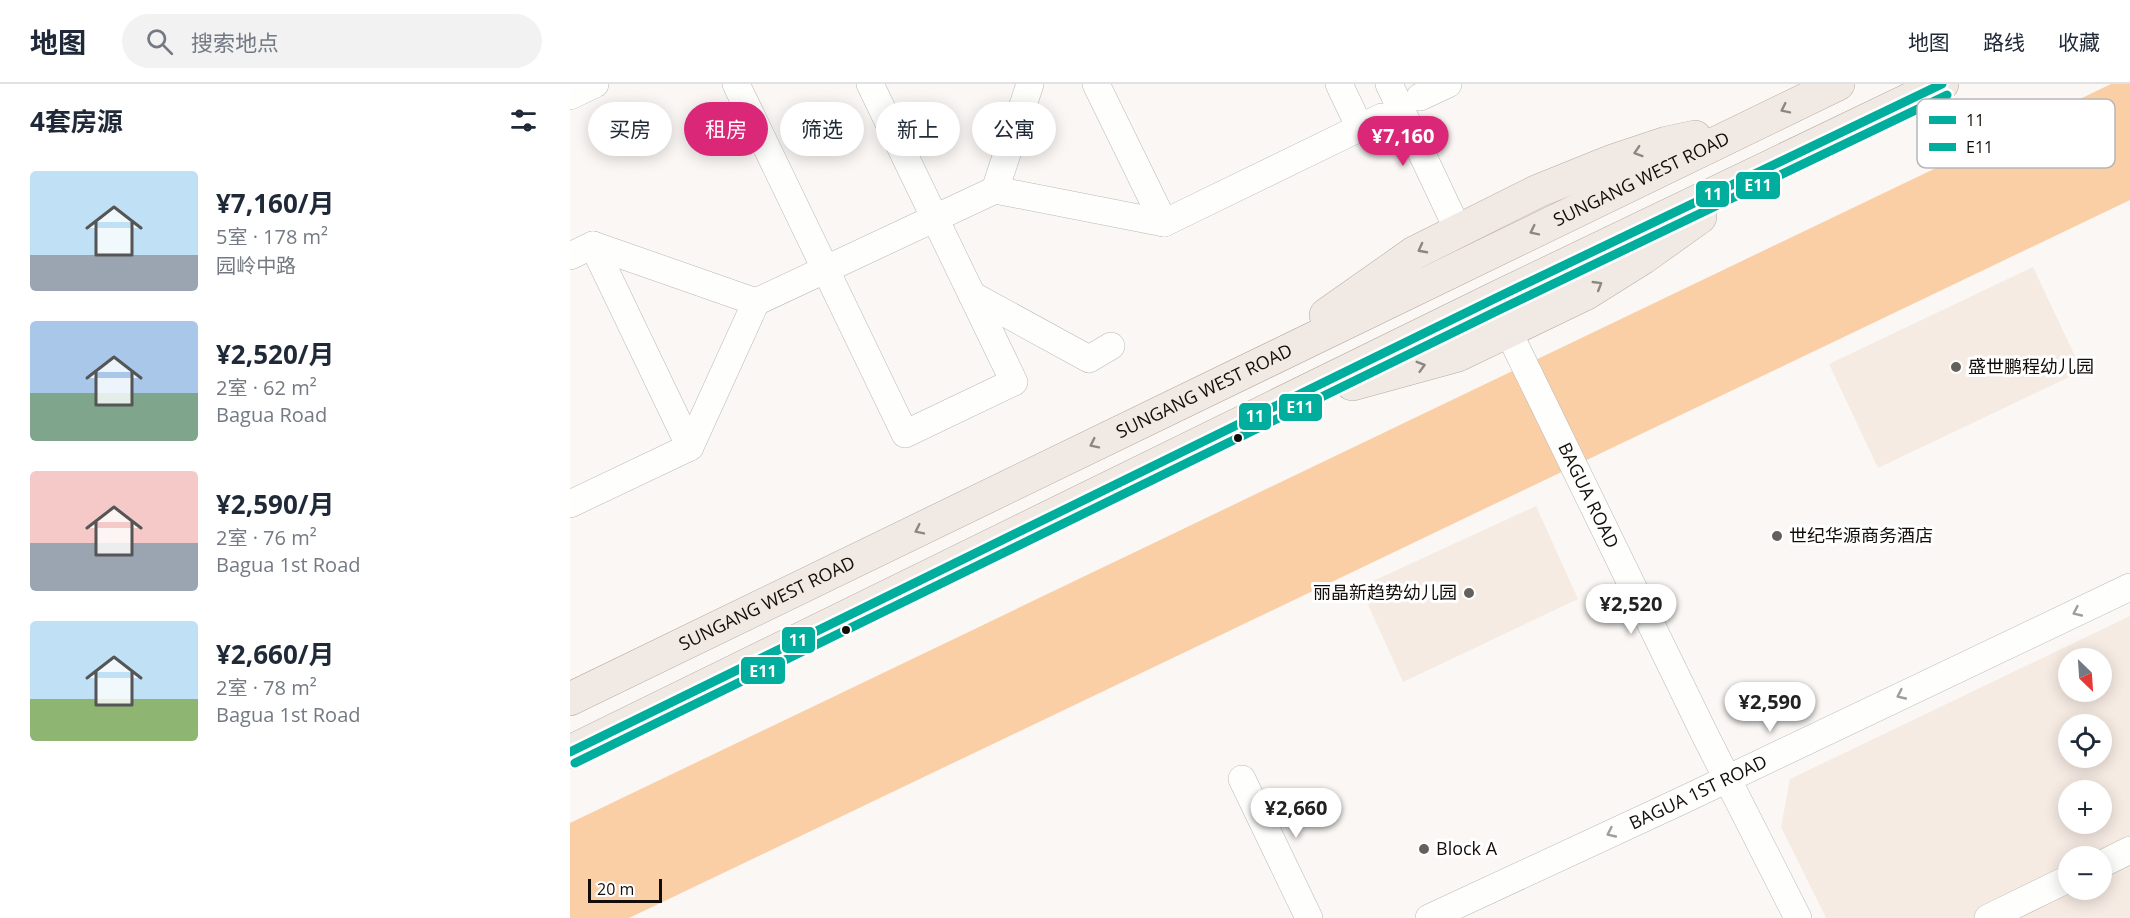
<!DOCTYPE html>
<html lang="zh">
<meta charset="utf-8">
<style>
:root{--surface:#fff;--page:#f2f2f3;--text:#1f2937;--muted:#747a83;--line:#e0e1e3;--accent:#db2777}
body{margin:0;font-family:"Open Sans","Noto Sans SC",sans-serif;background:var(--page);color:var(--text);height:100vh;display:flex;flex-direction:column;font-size:22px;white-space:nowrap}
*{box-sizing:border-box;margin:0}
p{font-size:20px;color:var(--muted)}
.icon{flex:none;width:33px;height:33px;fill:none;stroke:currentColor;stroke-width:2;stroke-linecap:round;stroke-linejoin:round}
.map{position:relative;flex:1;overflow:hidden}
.sheet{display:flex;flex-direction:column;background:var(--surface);width:570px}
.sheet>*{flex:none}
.guide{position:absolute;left:18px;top:18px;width:570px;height:54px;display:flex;gap:12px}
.needle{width:39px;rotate:155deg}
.fabs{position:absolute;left:1488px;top:564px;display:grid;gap:12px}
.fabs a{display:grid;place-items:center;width:54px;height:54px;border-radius:50%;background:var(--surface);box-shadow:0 3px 15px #0003;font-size:30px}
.scale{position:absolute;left:18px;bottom:15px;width:74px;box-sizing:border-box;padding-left:6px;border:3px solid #130e0a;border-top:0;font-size:16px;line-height:21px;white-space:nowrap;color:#130e0a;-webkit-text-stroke:4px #fff;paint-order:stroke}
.price{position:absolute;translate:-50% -51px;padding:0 14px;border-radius:21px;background:#fff;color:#222;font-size:20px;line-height:39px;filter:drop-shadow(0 2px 3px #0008)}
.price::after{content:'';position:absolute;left:50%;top:36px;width:18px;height:14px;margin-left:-9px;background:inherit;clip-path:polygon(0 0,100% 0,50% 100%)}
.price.active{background:var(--accent);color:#fff}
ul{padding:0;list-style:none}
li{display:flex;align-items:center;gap:18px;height:150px;padding:0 30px}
li span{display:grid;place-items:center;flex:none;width:168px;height:120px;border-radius:6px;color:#555}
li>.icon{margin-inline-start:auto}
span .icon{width:72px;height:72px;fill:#fffc;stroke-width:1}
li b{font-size:26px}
h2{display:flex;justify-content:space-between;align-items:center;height:72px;padding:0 30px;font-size:26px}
.pill{padding:0 21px;border-radius:27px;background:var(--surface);box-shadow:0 3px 15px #0003;font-size:21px;line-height:54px}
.pill.active{background:var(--accent);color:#fff}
header{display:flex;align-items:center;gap:36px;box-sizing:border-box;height:84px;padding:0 30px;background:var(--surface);border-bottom:2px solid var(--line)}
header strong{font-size:28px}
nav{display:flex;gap:33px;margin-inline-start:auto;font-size:21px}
.search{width:420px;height:54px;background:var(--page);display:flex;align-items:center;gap:15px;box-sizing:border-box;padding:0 21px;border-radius:33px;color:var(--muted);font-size:22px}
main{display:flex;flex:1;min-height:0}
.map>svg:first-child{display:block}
.built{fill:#f6ebe3;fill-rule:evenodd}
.forest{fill:#fbcfa6}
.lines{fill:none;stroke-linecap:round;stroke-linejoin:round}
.minor-casing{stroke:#bcb8b5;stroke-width:28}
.major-casing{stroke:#b8ab9e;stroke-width:34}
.minor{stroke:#fefefd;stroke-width:27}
.major{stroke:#f1eae4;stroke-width:33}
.bus-1-casing{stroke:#fff;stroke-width:14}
.bus-2-casing{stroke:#fff;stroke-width:14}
.bus-1{stroke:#01ad9c;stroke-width:9}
.bus-2{stroke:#01ad9c;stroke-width:9}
.oneway{stroke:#8d8782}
.oneway2{stroke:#a09e9c}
.poi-dot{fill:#64605c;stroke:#fff;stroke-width:2}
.bus-dot{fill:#130e0a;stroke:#fff;stroke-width:2}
.labels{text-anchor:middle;stroke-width:6;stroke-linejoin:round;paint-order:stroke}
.street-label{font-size:18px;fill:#130e0a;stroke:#fff}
.poi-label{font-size:18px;fill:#130e0a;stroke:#fff;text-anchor:start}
.key{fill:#fff;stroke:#b8b7b6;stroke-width:1.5}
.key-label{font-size:16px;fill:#130e0a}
.line-badge{stroke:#fff;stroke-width:2}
.badge-label{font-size:16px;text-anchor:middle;font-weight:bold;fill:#fff}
</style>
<header>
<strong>地图</strong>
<div class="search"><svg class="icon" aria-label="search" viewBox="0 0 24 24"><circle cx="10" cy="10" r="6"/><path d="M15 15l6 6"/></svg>搜索地点</div>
<nav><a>地图</a><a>路线</a><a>收藏</a></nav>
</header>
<main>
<section class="sheet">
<h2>4套房源<svg class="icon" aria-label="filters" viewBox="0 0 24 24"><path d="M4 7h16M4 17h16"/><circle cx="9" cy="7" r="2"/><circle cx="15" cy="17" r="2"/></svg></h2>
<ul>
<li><span style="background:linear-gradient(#bfe0f5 70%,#9aa5b1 0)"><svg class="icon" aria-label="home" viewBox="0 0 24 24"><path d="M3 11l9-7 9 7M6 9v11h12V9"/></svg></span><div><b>¥7,160/月</b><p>5室 · 178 m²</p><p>园岭中路</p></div></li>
<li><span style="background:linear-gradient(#a9c7e8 60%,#7fa58c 0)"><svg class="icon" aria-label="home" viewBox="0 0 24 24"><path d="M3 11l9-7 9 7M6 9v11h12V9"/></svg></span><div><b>¥2,520/月</b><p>2室 · 62 m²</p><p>Bagua Road</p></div></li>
<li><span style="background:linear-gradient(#f6c9c9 60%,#9aa5b1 0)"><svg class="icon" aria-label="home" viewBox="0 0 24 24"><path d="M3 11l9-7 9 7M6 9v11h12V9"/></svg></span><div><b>¥2,590/月</b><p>2室 · 76 m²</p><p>Bagua 1st Road</p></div></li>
<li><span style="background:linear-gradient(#bfe0f5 65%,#8fb573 0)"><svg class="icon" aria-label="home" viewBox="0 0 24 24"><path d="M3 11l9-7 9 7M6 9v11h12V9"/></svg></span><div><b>¥2,660/月</b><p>2室 · 78 m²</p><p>Bagua 1st Road</p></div></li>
</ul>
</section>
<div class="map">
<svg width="1560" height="834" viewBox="0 0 1560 834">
<rect width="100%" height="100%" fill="#faf7f4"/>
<g class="built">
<polygon points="1463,183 1512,287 1308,384 1259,280"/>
<polygon points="966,422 1008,515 833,598 790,503"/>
<path d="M1560,532V834H1256L1211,743L1220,695ZM1498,574H1532V608H1498ZM1498,640H1532V674H1498ZM1498,706H1532V740H1498ZM1498,772H1532V806H1498Z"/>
</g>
<polygon class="forest" points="1541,0 1560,0 1560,116 59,834 0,834 0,739"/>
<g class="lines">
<defs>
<g id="minor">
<polyline points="166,0 335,350 444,298 300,0"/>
<polyline points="526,0 594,139"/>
<polyline points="769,0 790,44"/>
<polyline points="819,0 888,146"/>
<polyline points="0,12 25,0"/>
<polyline points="850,13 878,0"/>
<polyline points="425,106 460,0"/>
<polyline points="23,161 120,363"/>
<polyline points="0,172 23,161 186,218"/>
<polyline points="402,211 519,275 541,262"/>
<path id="s1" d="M938,247L1135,651L1228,834"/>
<polyline points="0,420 120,363 186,218 425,106 594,139 812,33"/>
<polyline points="672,695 739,834"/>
<polyline points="1532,780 1560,766"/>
<path id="s2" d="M859,834L1111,717L1560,503"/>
<polyline points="1418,834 1498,795"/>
</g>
<g id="major">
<polyline points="756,231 844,169 968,107 1040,78 1097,59 1125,53"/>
<polyline points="782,300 888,271 1015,210 1074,173 1130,133"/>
<path id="s3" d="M0,615L1268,0"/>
<polyline points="0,668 926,214 1372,0"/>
</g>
</defs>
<use href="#minor" class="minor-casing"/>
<use href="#major" class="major-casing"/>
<use href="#minor" class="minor"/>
<use href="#major" class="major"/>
<defs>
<polyline id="bus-1" points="0,668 926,214 1372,0"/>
<polyline id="bus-2" points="5,679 931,225 1377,11"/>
</defs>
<use href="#bus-1" class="bus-1-casing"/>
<use href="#bus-2" class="bus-2-casing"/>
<use href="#bus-1" class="bus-1"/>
<use href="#bus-2" class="bus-2"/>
</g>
<defs><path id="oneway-chevron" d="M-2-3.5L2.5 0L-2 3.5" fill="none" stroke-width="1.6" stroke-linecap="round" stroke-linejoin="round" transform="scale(1.5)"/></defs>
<g class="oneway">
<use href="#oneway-chevron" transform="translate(1215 25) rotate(154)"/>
<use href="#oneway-chevron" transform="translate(1068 68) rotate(162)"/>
<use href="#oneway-chevron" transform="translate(964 147) rotate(154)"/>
<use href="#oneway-chevron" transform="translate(852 165) rotate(152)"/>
<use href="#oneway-chevron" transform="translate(1028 201) rotate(-31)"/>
<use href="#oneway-chevron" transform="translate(851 282) rotate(-16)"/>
<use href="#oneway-chevron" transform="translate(524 360) rotate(154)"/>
<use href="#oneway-chevron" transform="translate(349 446) rotate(154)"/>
</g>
<g class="oneway2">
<use href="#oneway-chevron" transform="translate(1507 528) rotate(155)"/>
<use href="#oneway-chevron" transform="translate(1331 611) rotate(155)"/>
<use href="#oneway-chevron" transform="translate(1041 749) rotate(155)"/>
</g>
<g class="poi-dot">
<circle cx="1386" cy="283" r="6"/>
<circle cx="1207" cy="452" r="6"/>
<circle cx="899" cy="509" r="6"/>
<circle cx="854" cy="765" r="6"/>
</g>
<g class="bus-dot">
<circle cx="668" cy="354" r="5"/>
<circle cx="276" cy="546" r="5"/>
</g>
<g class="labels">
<g class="street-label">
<text dy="6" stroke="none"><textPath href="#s3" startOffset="1191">SUNGANG WEST ROAD</textPath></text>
<text dy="6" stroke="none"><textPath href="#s3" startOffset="705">SUNGANG WEST ROAD</textPath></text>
<text dy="6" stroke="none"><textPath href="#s1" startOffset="183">BAGUA ROAD</textPath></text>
<text dy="6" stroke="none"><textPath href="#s3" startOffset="219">SUNGANG WEST ROAD</textPath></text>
<text dy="6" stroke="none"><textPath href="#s2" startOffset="297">BAGUA 1ST ROAD</textPath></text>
</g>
<g class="poi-label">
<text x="1398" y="289">盛世鹏程幼儿园</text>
<text x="1219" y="458">世纪华源商务酒店</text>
<text x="887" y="515" text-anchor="end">丽晶新趋势幼儿园</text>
<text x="866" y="771">Block A</text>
</g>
</g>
<rect x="1347" y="15" width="198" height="69" rx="9" class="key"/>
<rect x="1359" y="32" width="27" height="8" fill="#01ad9c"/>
<rect x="1359" y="59" width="27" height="8" fill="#01ad9c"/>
<g class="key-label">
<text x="1396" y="42">11</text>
<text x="1396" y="69">E11</text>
</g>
<g class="line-badge">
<rect x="1165" y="87" width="46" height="29" rx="6" fill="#01ad9c"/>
<rect x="1125" y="96" width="35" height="28" rx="6" fill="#01ad9c"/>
<rect x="708" y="309" width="45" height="29" rx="6" fill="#01ad9c"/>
<rect x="668" y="318" width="34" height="29" rx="6" fill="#01ad9c"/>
<rect x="211" y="542" width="35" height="28" rx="6" fill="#01ad9c"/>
<rect x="170" y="572" width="46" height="29" rx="6" fill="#01ad9c"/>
</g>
<g class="badge-label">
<text x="1188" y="107">E11</text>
<text x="1143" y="116">11</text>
<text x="730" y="329">E11</text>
<text x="685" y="338">11</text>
<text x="228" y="562">11</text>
<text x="193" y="593">E11</text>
</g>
</svg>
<div class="fabs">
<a><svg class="needle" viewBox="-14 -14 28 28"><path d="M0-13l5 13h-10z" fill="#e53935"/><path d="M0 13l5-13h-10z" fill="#747a83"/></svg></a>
<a><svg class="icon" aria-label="locate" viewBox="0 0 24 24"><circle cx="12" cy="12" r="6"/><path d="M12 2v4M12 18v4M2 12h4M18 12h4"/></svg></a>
<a>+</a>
<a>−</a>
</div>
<div class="scale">20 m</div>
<b class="price active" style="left:833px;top:83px">¥7,160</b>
<b class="price" style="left:1061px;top:551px">¥2,520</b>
<b class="price" style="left:1200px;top:649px">¥2,590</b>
<b class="price" style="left:726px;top:755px">¥2,660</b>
<div class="guide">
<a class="pill">买房</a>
<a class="pill active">租房</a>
<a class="pill">筛选</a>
<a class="pill">新上</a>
<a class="pill">公寓</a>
</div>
</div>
</main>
